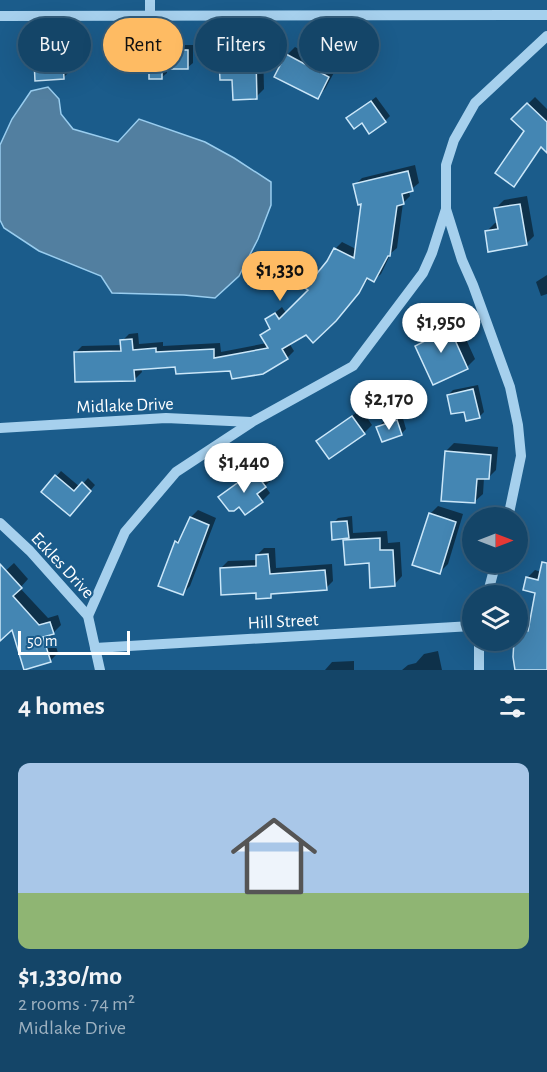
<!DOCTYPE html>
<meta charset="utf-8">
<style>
:root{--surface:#144568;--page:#1d4c6e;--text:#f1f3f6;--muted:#9db1c0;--line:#335d7c;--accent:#febb63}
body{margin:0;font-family:"Alegreya Sans",sans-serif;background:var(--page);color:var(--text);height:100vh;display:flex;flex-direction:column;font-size:22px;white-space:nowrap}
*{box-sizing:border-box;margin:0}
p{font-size:20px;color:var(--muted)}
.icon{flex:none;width:33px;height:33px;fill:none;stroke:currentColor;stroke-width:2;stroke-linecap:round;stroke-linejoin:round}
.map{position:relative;height:670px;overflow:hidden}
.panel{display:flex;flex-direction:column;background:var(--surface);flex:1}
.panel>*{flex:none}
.hud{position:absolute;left:18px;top:18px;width:512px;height:54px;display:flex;gap:12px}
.needle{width:39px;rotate:90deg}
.controls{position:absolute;left:462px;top:507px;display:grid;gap:12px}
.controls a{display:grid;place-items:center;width:66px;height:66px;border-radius:50%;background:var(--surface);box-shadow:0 6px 24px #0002,0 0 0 2px var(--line);font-size:30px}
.scale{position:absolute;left:18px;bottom:15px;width:112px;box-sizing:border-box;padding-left:6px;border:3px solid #fff;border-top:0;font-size:16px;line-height:21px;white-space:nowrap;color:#fff;-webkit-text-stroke:4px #1b5c8b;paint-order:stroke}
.price{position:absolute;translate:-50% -51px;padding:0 14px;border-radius:21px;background:#fff;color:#222;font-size:20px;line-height:39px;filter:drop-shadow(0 2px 3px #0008)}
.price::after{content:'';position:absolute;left:50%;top:36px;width:18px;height:14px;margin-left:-9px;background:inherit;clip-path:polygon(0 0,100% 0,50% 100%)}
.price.current{background:var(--accent);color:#111}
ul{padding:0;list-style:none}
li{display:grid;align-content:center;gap:12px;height:318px;padding:0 18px}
li span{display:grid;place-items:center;height:186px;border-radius:12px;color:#555}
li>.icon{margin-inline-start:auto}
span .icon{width:108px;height:108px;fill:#fffc;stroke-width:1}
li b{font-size:26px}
h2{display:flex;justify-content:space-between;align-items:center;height:72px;padding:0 18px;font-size:26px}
.tag{padding:0 21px;border-radius:27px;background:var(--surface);box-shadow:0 6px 24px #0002,0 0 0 2px var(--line);font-size:21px;line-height:54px}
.tag.current{background:var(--accent);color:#111}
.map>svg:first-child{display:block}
.water{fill:#527fa0;stroke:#99cdef;stroke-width:1.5}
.shadow{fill:#0007}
.building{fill:#4486b3;stroke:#cbe7f9;stroke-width:1.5}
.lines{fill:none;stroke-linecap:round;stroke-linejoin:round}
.minor{stroke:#a6d0ed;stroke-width:10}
.labels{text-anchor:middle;stroke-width:4.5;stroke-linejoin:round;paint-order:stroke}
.street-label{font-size:18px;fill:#fff;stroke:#1b5c8b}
</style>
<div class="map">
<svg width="547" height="670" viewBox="0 0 547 670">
<rect width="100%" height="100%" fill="#1b5c8b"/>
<polygon class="water" points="48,87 59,99 61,114 73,129 118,142 139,119 205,142 234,158 271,182 271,205 258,239 239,276 215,298 184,295 112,293 101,276 39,251 4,228 0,220 0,145 12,119 31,91"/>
<g class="shadow">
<polygon points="156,45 193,45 193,63 187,68 167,68 167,73 161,78 150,51"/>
<polygon points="295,47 336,69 325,89 317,97 287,55"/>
<polygon points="263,51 264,89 256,97 234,78 221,60 229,52"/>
<polygon points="68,54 69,72 63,78 36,61 41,56"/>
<polygon points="376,97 390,116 385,121 354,114"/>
<polygon points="535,97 547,109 547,151 542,147 514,185 526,131 513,119"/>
<polygon points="415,165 419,183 409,191 410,196 403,203 397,248 391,253 381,274 374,280 369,278 343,312 289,343 294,351 287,358 231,369 177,365 141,368 142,372 135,379 76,352 82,346 122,345 122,341 129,334 138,333 139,344 163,342 163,346 220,343 221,352 267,343 262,335 271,327 267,319 282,307 286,313 310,290 335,249 342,242 356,249 363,202 355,185 362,178"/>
<polygon points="527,196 534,236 526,244 487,231 495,223 498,223 496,208 504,200"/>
<polygon points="547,275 547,294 541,296 536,282"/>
<polygon points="454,313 475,359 467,367 434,383 417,346 427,337 424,331 432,323"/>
<polygon points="478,385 484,412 479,417 465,410 448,395 453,390"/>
<polygon points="361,409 372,425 364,433 318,442"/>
<polygon points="402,415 406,429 401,434 378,427 383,422"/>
<polygon points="454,443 498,447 496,470 488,478 484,478 483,494 474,502 446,451"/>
<polygon points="263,464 273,478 265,486 270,493 262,501 246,513 240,504 220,497"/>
<polygon points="61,471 80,487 88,478 95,485 75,509 43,492"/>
<polygon points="438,506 463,514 448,564 440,572 430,514"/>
<polygon points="198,510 216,518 190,586 183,593 176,542 183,535 191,517"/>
<polygon points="352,516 353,533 387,531 388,543 400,542 402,576 394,585 370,562 345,541 349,537 334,538 333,523 338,518"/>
<polygon points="264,548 275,548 276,568 332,564 333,581 326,588 274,592 270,597 257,592 221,568 228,561 258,560 257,555"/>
<polygon points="14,563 28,579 20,588 48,618 58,615 61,625 52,634 58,653 50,661 13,628 0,631 0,576"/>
<polygon points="547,565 547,670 518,640 518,630 524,623 531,623 537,592 527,578 535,570 544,573"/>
<polygon points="438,651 442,670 402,670 408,665 416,663 424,654"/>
<polygon points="354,661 354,670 325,670 332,662"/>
</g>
<g class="building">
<polygon points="149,50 188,50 188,69 162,69 162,79 149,79"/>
<polygon points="286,54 329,77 318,99 274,77"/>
<polygon points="63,59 64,79 35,81 34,60"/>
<polygon points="256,59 257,99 233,100 232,80 220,80 219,60"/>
<polygon points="371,101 386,122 369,134 362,123 354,129 346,118"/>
<polygon points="527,103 547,122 547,153 541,147 514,187 495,173 524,131 511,119"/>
<polygon points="408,171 413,191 402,194 404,204 397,206 390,256 388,256 374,282 367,278 359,293 336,321 313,343 306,335 282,349 288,359 263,374 232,379 230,371 176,374 175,367 134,370 135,381 75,382 74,352 121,351 120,340 132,339 133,350 156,348 156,352 214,349 214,358 268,348 260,335 270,329 265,319 275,313 279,319 308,290 305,288 327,261 334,248 354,258 361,204 358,205 353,184"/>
<polygon points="520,204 527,245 488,252 485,231 498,229 494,208"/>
<polygon points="446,320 468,369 433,385 415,346 427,340 422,331"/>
<polygon points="473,389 480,418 466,421 464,412 451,414 447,395"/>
<polygon points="352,416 365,434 329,459 316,441"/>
<polygon points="397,420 402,435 382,442 376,427"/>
<polygon points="445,451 491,455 489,479 477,479 475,503 441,501"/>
<polygon points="254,471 266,487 257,494 263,502 245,515 239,507 234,511 229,511 218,497"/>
<polygon points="55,475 74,491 82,482 91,491 70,516 41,492"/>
<polygon points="429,513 456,522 440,574 412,565"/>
<polygon points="190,517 209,525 183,595 158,586 175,541 178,543"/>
<polygon points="347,521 349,538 332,540 331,522"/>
<polygon points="380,538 380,550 393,550 395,586 370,588 369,563 345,565 343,540"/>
<polygon points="268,554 270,574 325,570 327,590 271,594 271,598 256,599 256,593 221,595 220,568 256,566 256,555"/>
<polygon points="542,562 547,563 547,670 515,670 513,657 514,640 518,640 518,630 528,631 535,593 523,590 526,577 538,580"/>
<polygon points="0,564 22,588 13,596 39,625 50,622 54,634 43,637 51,662 24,670 12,630 0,641"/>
</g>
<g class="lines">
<g class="minor">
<polyline points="150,0 150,14"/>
<polyline points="0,16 547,15"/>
<polyline points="0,428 166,418 251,422"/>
<polyline points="508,518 521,456 518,425 510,387 473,285 462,260 446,209 446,165 454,140 475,103 547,36"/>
<polyline points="0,523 30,551 88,616 100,670"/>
<polyline points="487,596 496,562"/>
<polyline points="88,616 125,532 176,472 252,422 353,366 423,273 432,253 446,209"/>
<polyline points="479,640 479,670"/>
<polyline points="95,648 472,626"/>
</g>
</g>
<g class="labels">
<g class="street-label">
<text transform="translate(125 405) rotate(-2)" y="6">Midlake Drive</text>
<text transform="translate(63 565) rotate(47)" y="6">Eckles Drive</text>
<text transform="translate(283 621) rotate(-3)" y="6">Hill Street</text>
</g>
</g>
</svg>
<div class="controls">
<a><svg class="needle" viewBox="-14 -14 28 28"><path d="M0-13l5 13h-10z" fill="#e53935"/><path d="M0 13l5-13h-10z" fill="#9db1c0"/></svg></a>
<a><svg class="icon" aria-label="layers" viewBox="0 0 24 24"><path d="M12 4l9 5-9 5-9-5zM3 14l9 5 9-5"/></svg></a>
</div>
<div class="scale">50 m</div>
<b class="price current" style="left:280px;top:302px">$1,330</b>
<b class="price" style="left:441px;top:354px">$1,950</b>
<b class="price" style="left:389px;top:431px">$2,170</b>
<b class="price" style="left:244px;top:494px">$1,440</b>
<div class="hud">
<a class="tag">Buy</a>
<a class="tag current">Rent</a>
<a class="tag">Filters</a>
<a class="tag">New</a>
</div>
</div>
<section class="panel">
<h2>4 homes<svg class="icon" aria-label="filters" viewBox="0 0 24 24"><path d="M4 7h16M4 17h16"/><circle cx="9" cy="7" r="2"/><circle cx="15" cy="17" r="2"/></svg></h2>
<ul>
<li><span style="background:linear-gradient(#a9c7e8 70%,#8fb573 0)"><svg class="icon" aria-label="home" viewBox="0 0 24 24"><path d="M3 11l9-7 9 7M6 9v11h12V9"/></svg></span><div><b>$1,330/mo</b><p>2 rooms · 74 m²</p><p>Midlake Drive</p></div></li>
</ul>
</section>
